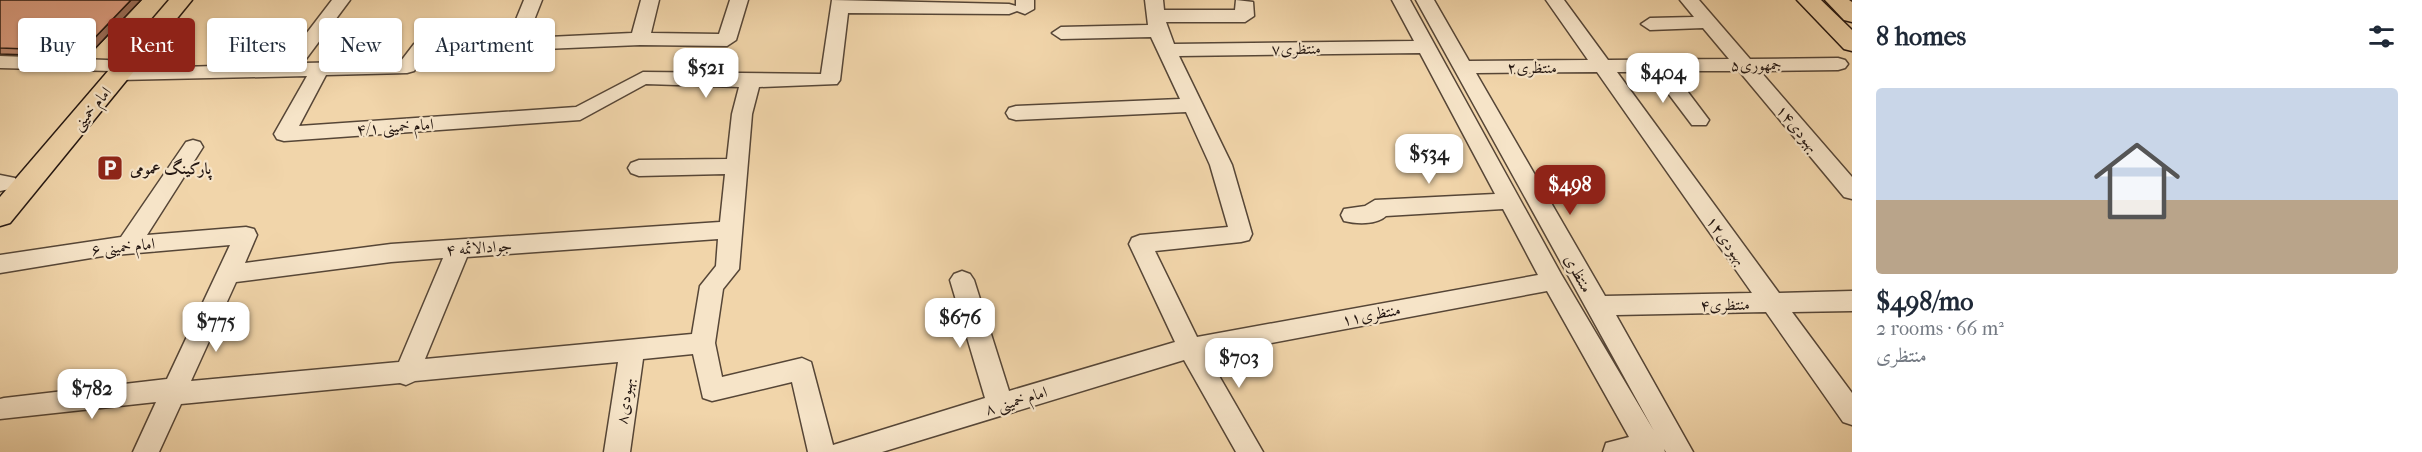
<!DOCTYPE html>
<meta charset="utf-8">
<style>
:root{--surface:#fff;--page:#f2f2f3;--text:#1f2937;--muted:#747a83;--accent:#8f2418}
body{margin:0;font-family:"IM FELL French Canon",Amiri,serif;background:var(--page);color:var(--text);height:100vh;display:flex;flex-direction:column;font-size:22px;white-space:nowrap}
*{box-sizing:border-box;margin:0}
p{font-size:20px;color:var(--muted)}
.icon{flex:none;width:33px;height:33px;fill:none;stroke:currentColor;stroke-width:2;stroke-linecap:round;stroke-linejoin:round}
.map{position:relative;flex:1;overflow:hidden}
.panel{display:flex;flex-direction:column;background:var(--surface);width:570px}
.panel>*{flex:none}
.hud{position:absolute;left:18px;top:18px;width:570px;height:54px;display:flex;gap:12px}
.price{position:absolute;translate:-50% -51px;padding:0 14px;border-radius:12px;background:#fff;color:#222;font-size:20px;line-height:39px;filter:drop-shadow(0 2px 3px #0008)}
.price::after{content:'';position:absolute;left:50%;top:36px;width:18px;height:14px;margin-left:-9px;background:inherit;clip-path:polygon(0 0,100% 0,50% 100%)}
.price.active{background:var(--accent);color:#fff}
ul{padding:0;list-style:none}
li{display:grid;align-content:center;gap:12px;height:318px;padding:0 24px}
li span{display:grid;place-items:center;height:186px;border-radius:6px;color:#555}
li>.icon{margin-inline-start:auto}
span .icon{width:108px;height:108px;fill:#fffc;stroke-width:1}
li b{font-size:26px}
h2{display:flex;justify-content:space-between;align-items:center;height:72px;padding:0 24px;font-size:26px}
.tag{padding:0 21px;border-radius:6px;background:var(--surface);box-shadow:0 2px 4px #0004;font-size:21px;line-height:54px}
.tag.active{background:var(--accent);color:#fff}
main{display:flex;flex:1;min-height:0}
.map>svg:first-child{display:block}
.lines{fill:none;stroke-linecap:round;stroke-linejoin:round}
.minor-casing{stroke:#564637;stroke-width:3}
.major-casing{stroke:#231611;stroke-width:3}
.minor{fill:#f6e4c8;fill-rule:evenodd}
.major{fill:#f1d5aa;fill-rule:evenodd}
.wall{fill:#c38c74;stroke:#231611;stroke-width:1.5}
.shaded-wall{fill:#9f725e;stroke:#231611;stroke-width:1.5}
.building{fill:#e3a387;stroke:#231611;stroke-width:1.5}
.labels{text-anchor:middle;stroke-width:4.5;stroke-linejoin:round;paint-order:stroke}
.street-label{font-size:16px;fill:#231611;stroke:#f6e4c8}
.poi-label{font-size:16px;font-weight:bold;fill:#231611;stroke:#f6e4c8;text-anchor:start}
</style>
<main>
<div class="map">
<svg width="1852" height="452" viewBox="0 0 1852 452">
<rect width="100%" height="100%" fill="#f1d5aa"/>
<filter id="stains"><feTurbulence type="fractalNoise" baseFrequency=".00333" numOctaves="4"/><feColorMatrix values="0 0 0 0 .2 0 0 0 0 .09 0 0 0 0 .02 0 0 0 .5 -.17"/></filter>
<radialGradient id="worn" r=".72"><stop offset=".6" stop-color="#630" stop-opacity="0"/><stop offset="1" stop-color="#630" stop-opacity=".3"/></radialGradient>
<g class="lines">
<defs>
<g id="minor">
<path d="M332,0H350L303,63L401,61L414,44L421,42L508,39L524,0H542L527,38L632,33L641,0H659L651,33L719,34L730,0H748L736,40L727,46L640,45L427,54L414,71L407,73L326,75L299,126L576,107L643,72L821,74L832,0L1009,4L1016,6V0H1034V9L1025,14L1017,11L1009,14L848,13L840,80L837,84L759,87L752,114L739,269L723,289L715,343L722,377L802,358L811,362L833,445L985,398L950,280L954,274L962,271L970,274L974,280L1009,391L1175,342L1129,244L1132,238L1140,235L1228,227L1210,165L1186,112L1016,120L1009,118L1006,113L1009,108L1016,106L1180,99L1151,37L1061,39L1052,33L1061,27L1148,25L1145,0H1163L1164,10H1235L1236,0L1253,2L1254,16L1245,22H1166L1174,44L1414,41L1392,0H1410L1561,274L1654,431L1416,0H1434L1469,61L1588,60L1546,0H1564L1608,60L1729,59L1703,28L1650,30L1641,24L1650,18L1694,17L1680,0H1699L1750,59L1838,58L1845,60L1848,64L1845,68L1838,70L1760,71L1852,177V199L1844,197L1739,71H1672L1709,120L1706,125H1692L1652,72H1617L1779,293L1852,291V311L1792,312L1852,393V425L1843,422L1766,312L1616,315L1693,452H1666L1664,449L1665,452H1603L1606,443L1629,437L1547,291L1207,355L1263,452H1236L1184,360L882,452H808L792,382L712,401L703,398L693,354L643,359L630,452H604L618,362L415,381L406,385L400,383L181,404L159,452H133L156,402L0,419V399L4,398L167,379L230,245L103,256L0,273V255L121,237L186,142L193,140L200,142L203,147L147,235L246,227L254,229L257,235L245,263L391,244L720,222L725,174L639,176L631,173L628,168L631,163L639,160L727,159L732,114L739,87L646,84L580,120L284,141L277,139L274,134L307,76L119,80L112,78L109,74L111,71L0,68V56L107,60L114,62L117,66L115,69L283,64ZM1420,53L1495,194L1375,200L1365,206L1344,209L1341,215L1344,221C1356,224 1377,225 1386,216L1503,209L1538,275L1197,337L1155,251L1241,242L1249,240L1252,234L1232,165L1179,56ZM1597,72L1752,293L1605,296L1476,73ZM718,239L716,266L700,286L692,334L425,359L467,257ZM443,258L399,362L191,381L236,282L391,262Z"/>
<polygon points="0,175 15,178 18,183 15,188 0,191"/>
</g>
<g id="major">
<polygon points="169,0 192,0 10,223 0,226 0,197"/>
<polygon points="1797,0 1821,0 1852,30 1852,51 1844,49"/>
<polygon points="1825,0 1849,0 1852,2 1852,22 1844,20"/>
</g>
</defs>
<use href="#minor" class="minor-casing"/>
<use href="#major" class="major-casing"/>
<use href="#minor" class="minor"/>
<use href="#major" class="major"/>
</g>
<polygon class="wall" points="0,0 141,0 87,57 0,54"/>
<polygon class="shaded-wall" points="131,0 141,0 87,57 82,51"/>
<polygon class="building" points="0,0 131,0 82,51 0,48"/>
<defs>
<symbol id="parking-square" viewBox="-11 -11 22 22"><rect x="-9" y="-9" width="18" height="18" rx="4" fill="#8f2418" stroke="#f6e4c8"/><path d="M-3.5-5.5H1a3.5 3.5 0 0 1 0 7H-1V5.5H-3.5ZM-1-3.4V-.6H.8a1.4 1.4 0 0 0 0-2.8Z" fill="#fff"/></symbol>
</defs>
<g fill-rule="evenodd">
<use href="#parking-square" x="95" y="153" width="30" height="30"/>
</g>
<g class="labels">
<g class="street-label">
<text transform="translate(1296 48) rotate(-1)" y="6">منتظری۷</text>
<text transform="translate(1756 64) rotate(-1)" y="6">جمهوری۵</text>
<text x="1532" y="73">منتظری۲</text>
<text transform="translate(91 108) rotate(-50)" y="6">امام خمینی</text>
<text transform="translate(395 126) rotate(-4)" y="6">امام خمینی ۴/۱</text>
<text transform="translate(1798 128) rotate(50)" y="6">بهبودی۱۴</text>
<text transform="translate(1727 240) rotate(54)" y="6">بهبودی۱۲</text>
<text transform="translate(123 246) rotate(-6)" y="6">امام خمینی ۶</text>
<text transform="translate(479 247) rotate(-4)" y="6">جوادالائمه ۴</text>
<text transform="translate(1579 273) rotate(61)" y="6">منتظری</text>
<text transform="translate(1725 304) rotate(-1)" y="6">منتظری۴</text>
<text transform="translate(1371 314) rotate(-11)" y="6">منتظری۱۱</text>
<text transform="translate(1016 400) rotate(-17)" y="6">امام خمینی ۸</text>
<text transform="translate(624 401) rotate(-82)" y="6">بهبودی۸</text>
</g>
<g class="poi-label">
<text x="130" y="174">پارکینگ عمومی</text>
</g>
</g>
<rect width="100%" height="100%" filter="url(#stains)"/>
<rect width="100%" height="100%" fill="url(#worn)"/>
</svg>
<b class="price" style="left:706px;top:99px">$521</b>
<b class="price" style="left:1663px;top:104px">$404</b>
<b class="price" style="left:1429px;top:185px">$534</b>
<b class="price active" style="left:1570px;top:216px">$498</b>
<b class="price" style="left:960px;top:349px">$676</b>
<b class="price" style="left:216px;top:353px">$775</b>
<b class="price" style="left:1239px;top:389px">$703</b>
<b class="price" style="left:92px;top:420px">$782</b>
<div class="hud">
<a class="tag">Buy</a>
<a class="tag active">Rent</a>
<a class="tag">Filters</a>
<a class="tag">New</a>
<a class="tag">Apartment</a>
</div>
</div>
<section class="panel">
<h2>8 homes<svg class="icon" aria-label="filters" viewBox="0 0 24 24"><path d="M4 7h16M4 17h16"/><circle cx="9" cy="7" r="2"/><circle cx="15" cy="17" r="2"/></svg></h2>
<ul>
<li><span style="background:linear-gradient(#c9d6e8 60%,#b9a48a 0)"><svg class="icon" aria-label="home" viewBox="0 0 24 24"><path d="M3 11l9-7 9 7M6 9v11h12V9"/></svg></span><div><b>$498/mo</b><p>2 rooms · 66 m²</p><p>منتظری</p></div></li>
</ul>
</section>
</main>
